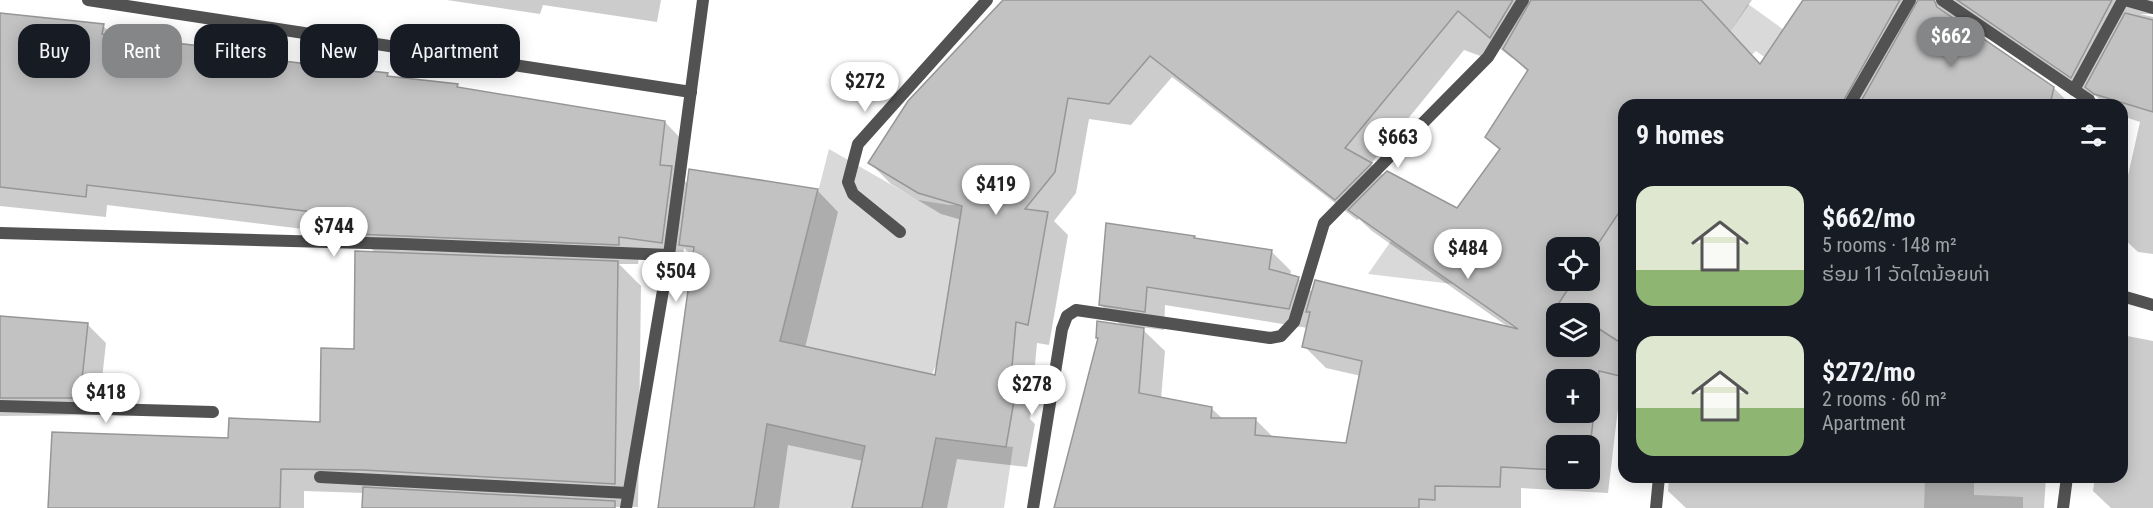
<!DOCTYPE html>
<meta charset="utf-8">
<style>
:root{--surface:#171b24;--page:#242831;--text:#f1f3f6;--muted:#9ea1a6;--accent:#858687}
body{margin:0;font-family:"Roboto Condensed","Noto Sans Lao",sans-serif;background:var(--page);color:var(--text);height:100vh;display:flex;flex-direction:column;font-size:22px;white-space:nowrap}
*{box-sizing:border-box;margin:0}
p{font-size:20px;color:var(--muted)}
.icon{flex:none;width:33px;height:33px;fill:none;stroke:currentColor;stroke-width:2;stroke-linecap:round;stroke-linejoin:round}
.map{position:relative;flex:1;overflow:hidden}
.panel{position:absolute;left:1618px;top:99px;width:510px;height:384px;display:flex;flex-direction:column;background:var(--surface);border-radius:18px;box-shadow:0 3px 15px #0003}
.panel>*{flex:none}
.banner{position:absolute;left:18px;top:24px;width:570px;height:54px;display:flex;gap:12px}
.tools{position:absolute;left:1546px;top:237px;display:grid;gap:12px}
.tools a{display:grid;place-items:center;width:54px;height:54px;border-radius:12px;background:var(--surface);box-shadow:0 3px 15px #0003;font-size:30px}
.price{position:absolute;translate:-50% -51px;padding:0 14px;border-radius:21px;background:#fff;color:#222;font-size:20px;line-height:39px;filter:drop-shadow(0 2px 3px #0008)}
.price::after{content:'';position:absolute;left:50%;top:36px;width:18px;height:14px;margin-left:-9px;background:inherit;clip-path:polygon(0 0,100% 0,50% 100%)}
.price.active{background:var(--accent);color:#fff}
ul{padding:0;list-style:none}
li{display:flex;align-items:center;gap:18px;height:150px;padding:0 18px}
li span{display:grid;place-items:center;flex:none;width:168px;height:120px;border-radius:18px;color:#555}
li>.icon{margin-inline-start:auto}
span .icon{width:72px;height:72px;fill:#fffc;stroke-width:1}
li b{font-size:26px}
h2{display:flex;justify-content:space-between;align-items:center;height:72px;padding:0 18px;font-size:26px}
.tag{padding:0 21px;border-radius:18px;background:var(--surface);box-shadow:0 3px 15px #0003;font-size:21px;line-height:54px}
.tag.active{background:var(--accent);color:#fff}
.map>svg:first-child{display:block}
.green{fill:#d9d9d9;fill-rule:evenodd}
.shadow{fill:#0003;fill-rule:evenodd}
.building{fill:#c2c2c2;stroke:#969696;stroke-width:1.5;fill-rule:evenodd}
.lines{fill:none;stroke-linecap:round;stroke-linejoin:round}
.service{stroke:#525252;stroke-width:12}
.minor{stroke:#525252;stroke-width:12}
</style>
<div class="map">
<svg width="2153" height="508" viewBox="0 0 2153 508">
<rect width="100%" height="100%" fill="#fff"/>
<g class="green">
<polygon points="1748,4 1784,30 1767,59 1756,51 1741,65 1730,32"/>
<path d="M829,149L918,200L949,205L986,204L952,268L937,363L932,374L948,390L942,439L1013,447L1004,508H922L927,484L861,468L852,508H754L780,340ZM840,354L931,374L822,436Z"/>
<polygon points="1434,236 1521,292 1368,274 1391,241 1419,260"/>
<polygon points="1925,477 1974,477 1974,495 2023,497 2023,508 1924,508"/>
</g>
<g class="shadow">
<polygon points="447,0 661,0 657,22 543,5 540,14"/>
<path d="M1005,0H1752L1730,32L1761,66L1804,0H2153V14H2140L2153,17V254L2138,252L2122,237V202L2140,122L2122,116V105H2105L2095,95L2093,98L1957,16L1955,21L2054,88L2071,105H1624V393L1620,392L1608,493L1521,488V508H1056L1099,339L1097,337L1123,327L1100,304L1194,237L1197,240L1272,252L1291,271L1290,276L1298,278L1313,293L1511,329L1372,231L1359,219L1357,220L1172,77L1131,125L1089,119L1076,193L1054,221L1068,235L1049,345L1037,343L1030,419L1035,424L1027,467L957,459L947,508H854L863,461L788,445L779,508H659L694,258L684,248L682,262L639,257L638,264H619L641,286L638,507L364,508V493L304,491V508H52L230,439L321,423L356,351L376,253L363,241L334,237L328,232L107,205L106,217L0,206V15L103,26L115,37L274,56L279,62L387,74L391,78L457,85L461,90L665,122L685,143L681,177L688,184L817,190L838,212L805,348L936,377L962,220L941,214L891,184L870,163ZM1494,44L1512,58L1513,57L1528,72L1487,137L1500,151L1458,210L1384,176L1371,164L1464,50L1486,58ZM1557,248H1590V280H1557ZM1165,305L1308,328L1304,346L1326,368L1361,376L1348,445L1274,438L1255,419H1223L1211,408L1161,399L1165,351L1140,327L1164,330ZM1557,314H1590V346H1557ZM1557,380H1590V412H1557ZM1557,446H1590V478H1557Z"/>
<polygon points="0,319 88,325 106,343 98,415 0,416"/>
<polygon points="2122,335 2153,341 2153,508 2111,508 2093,491 2095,477 2122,477"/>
<polygon points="1669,477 2046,477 2044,508 1686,508 1668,491"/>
</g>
<g class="building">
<polygon points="1003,0 1513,0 1490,38 1458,11 1345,148 1372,163 1335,200 1150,56 1109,104 1068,98 1055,172 1025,209 1048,212 1028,325 1016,322 1009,400 1014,401 1006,447 936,438 922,508 852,508 865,446 767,424 754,508 658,508 694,247 679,245 689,169 818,189 780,341 935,375 962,206 918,193 868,163 908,101"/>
<path d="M1531,0H1701L1760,64L1803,0H1900L1841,105H1624V205L1590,256V248H1557V280H1574L1555,309L1574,314H1557V346H1590V323L1624,345V377L1599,371L1590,447V446H1557V470L1501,467L1500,487L1435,486V500L1419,499V508H1054L1098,338H1096L1097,321L1144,328L1139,393L1212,407L1211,418H1256L1255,435L1346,443L1362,361L1302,347L1310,312H1306L1315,280L1518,329L1348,210L1387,171L1457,208L1500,149L1485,137L1528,70L1503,49ZM1557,380H1590V412H1557Z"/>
<polygon points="1918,0 1934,0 1937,7 2054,87 2050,105 1859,105"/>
<polygon points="1957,0 2112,0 2071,78"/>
<polygon points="0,13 104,24 102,34 274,55 274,60 388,73 387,76 458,84 457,87 665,121 660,165 672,166 662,243 619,237 619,245 355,234 355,222 312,217 313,212 87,185 86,197 0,187"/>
<polygon points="2125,13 2153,20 2153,112 2094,94 2085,87"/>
<polygon points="1106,223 1195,236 1194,238 1272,250 1269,269 1299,277 1289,309 1147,287 1145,312 1099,305"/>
<polygon points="355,251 618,261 615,484 363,470 281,469 280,508 48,508 52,432 228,438 229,418 320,422 321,348 354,349"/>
<polygon points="0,316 88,323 80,398 0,398"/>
<polygon points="363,487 615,501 615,508 362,508"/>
</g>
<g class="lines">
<polyline class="service" points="320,477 628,493"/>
<g class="minor">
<polyline points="88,0 691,92"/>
<polyline points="1942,0 2089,100 2092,105"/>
<polyline points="2125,0 2153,8"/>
<polyline points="2074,90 2123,0"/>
<polyline points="1849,105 1910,0"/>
<polyline points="900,232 853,194 848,182 858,144 987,0"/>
<polyline points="0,233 403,244 669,255"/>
<polyline points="2122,296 2153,305"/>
<polyline points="0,406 213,412"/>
<polyline points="626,508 669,255 703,0"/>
<polyline points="1033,508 1062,329 1067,316 1076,310 1270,338 1281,336 1294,322 1324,223 1488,57 1523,0"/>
<polyline points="1656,508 1659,477"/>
<polyline points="2063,508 2067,477"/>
</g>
</g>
</svg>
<div class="tools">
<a><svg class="icon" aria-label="locate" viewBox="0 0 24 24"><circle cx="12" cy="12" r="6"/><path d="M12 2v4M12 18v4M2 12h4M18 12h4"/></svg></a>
<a><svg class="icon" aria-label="layers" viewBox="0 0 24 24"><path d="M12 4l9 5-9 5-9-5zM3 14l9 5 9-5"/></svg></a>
<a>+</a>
<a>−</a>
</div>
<b class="price active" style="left:1951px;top:68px">$662</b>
<b class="price" style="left:865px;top:113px">$272</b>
<b class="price" style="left:1398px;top:169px">$663</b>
<b class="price" style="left:996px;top:216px">$419</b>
<b class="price" style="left:334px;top:258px">$744</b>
<b class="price" style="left:1468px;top:280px">$484</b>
<b class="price" style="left:676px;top:303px">$504</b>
<b class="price" style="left:1032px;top:416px">$278</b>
<b class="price" style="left:106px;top:424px">$418</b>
<div class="banner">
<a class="tag">Buy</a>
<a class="tag active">Rent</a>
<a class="tag">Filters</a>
<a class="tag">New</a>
<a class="tag">Apartment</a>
</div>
<section class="panel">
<h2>9 homes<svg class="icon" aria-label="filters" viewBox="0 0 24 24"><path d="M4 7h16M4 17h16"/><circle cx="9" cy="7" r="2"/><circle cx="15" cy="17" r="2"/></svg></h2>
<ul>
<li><span style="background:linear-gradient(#dfe7d0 70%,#8fb573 0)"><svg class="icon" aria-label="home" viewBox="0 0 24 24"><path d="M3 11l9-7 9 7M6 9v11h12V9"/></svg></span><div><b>$662/mo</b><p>5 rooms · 148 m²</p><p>ຮ່ອມ 11 ວັດໄຕນ້ອຍທ່າ</p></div></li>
<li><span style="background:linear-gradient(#dfe7d0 60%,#8fb573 0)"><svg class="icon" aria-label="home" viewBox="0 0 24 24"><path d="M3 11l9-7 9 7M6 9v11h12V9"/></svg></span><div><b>$272/mo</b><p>2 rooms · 60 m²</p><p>Apartment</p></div></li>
</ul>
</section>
</div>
